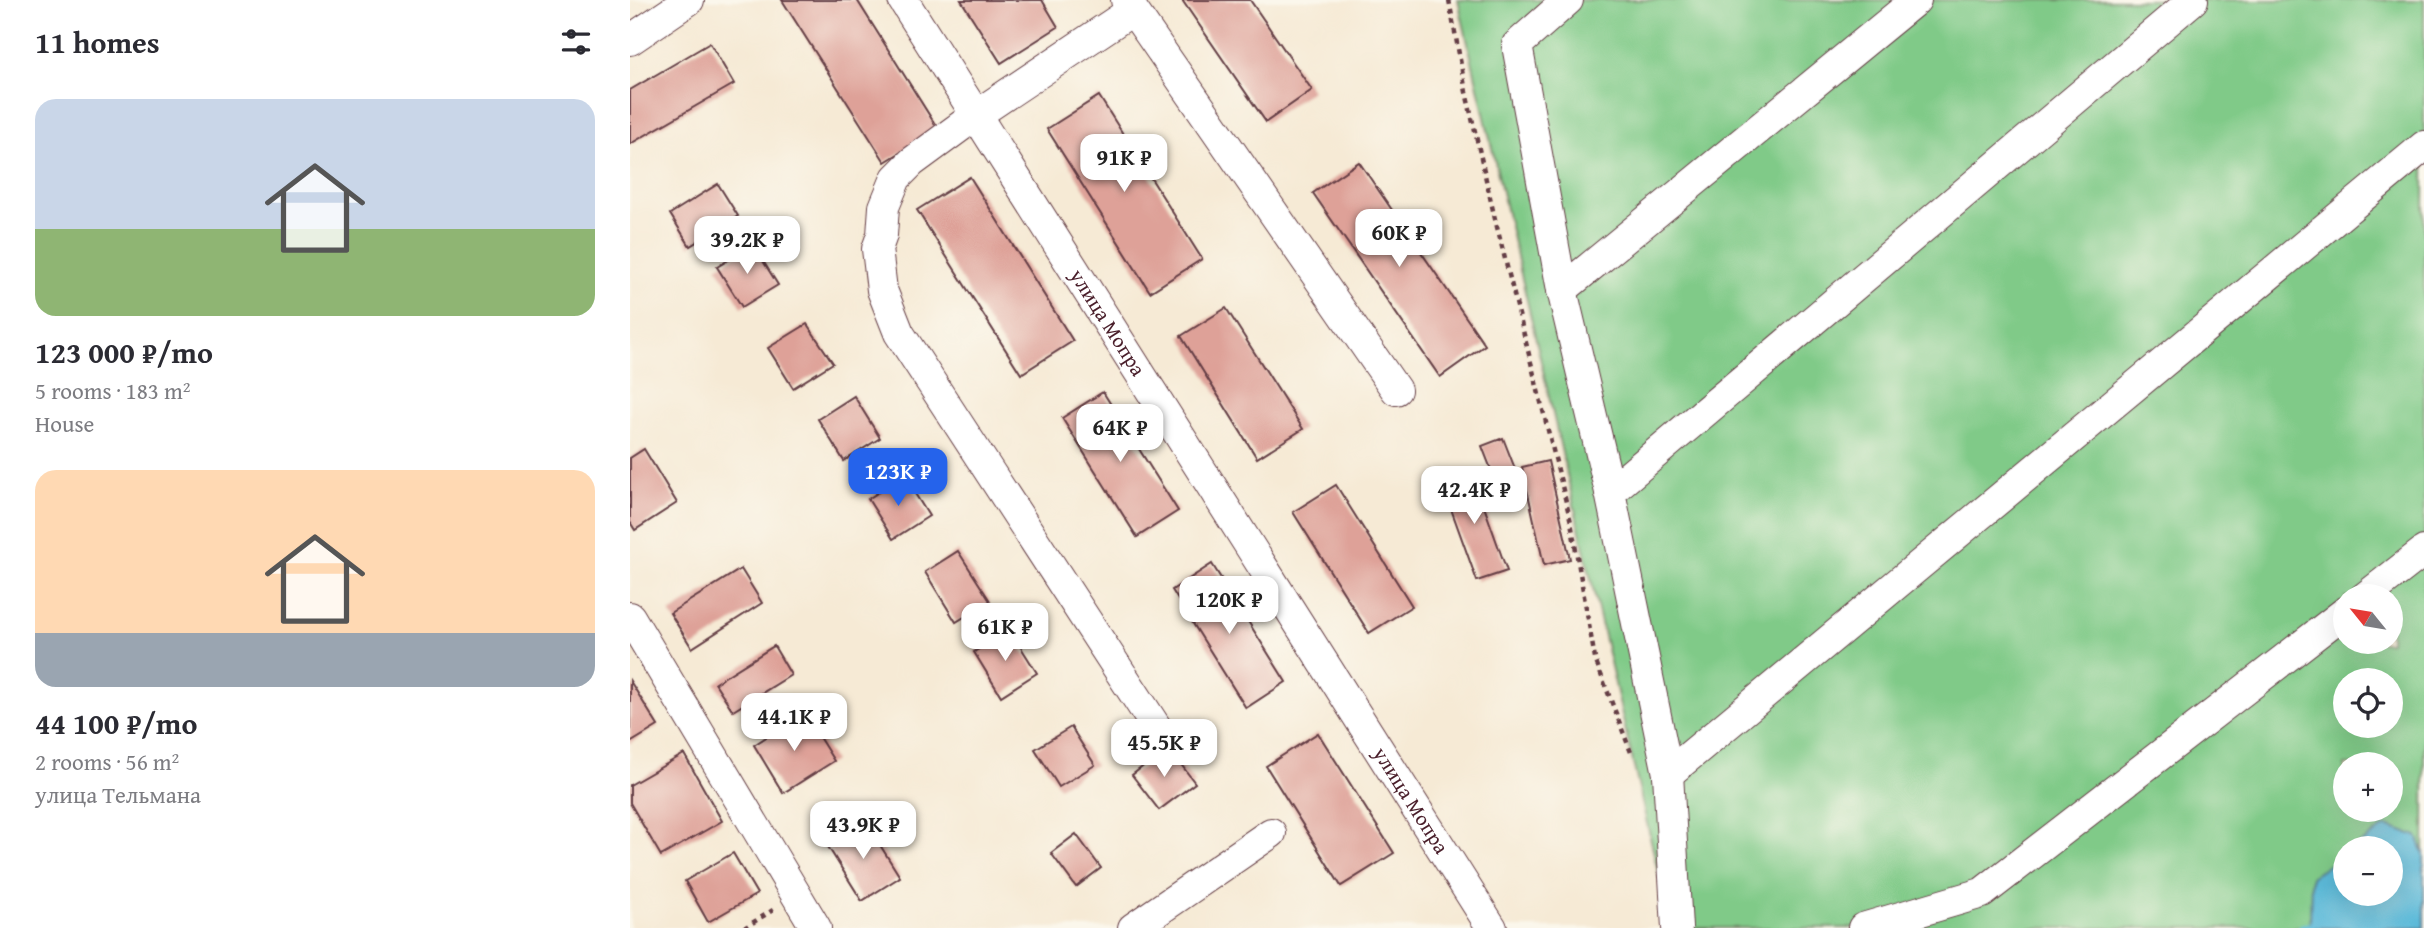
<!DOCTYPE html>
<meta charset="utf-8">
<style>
:root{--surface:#fff;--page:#f7f7f7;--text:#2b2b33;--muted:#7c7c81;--accent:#2563eb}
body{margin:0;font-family:"Gentium Book Plus",serif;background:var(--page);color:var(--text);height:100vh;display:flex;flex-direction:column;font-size:26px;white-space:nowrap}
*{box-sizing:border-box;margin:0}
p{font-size:23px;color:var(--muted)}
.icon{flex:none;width:38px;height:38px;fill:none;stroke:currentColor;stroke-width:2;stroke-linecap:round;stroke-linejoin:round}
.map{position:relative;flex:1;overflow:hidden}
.drawer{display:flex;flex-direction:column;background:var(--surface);width:630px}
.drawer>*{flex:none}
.needle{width:46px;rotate:300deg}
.controls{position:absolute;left:1703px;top:584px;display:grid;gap:14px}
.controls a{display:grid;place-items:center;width:70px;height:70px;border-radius:50%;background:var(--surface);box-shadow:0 7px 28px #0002;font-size:35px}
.price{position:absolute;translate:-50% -60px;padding:0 16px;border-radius:14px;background:#fff;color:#222;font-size:23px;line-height:46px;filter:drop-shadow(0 2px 4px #0008)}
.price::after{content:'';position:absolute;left:50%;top:42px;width:21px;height:16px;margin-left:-10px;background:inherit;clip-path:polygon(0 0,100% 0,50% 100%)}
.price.selected{background:var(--accent);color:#fff}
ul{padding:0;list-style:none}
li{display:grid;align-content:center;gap:14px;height:371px;padding:0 35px}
li span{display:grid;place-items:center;height:217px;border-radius:21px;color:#555}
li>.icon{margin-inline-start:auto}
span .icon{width:126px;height:126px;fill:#fffc;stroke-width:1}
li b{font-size:30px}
h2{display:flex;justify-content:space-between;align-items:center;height:84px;padding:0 35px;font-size:30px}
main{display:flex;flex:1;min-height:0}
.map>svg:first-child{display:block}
.green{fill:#80ca88;stroke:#65745a;stroke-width:2;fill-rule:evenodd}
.water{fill:#5bbad9;stroke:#526c82;stroke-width:2}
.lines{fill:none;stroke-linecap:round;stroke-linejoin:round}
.stream{stroke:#5bbad9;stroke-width:9}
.building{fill:#dea198}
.minor-casing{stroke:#643d44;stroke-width:32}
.path{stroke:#643d44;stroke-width:4.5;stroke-dasharray:5 5;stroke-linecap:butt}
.minor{stroke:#fff;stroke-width:30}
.labels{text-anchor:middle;stroke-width:5;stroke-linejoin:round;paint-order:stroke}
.street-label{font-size:21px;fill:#4a1f2b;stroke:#fbf7ec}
</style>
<main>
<section class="drawer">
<h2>11 homes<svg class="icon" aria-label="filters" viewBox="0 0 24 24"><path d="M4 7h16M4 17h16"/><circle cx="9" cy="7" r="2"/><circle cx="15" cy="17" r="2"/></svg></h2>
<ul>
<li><span style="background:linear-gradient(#c9d6e8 60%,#8fb573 0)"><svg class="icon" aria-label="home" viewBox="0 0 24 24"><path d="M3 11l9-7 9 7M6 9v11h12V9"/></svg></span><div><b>123 000 ₽/mo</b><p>5 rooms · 183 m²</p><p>House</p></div></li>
<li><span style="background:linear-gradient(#ffd9b3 75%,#9aa5b1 0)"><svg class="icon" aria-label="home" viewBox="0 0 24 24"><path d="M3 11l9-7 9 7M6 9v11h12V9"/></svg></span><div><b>44 100 ₽/mo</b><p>2 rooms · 56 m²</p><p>улица Тельмана</p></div></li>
</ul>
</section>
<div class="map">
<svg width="1794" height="928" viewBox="0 0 1794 928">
<rect width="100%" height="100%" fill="#fbf7ec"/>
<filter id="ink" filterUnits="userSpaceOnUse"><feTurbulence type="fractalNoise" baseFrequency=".0143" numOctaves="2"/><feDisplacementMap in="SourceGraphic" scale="14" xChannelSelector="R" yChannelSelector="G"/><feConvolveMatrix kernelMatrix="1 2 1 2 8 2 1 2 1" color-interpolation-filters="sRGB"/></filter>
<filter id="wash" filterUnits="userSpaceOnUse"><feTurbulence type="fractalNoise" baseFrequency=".00686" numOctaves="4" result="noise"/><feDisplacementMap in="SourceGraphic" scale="28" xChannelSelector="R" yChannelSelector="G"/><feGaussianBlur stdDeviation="1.57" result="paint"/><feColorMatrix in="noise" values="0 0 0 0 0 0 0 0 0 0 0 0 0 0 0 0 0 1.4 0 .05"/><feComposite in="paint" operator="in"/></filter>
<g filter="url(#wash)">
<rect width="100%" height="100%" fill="#f6ead5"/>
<path class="green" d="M828,0H1794V928H1041ZM1715,597H1760V642H1715ZM1715,681H1760V726H1715ZM1715,765H1760V810H1715ZM1715,849H1760V894H1715Z"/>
<polygon class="water" points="1756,826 1787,836 1794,853 1794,928 1680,928 1681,877 1715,854 1715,894 1760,894 1760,849 1723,849"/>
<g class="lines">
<polyline class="stream" points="1673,928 1680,927"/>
</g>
<g id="blocks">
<g class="building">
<polygon points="152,0 227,0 308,129 255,162"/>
<polygon points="331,0 412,0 428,27 371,63"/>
<polygon points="552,0 620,0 682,90 636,122"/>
<polygon points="80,43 104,84 0,144 0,90"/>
<polygon points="469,96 572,259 520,292 417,129"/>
<polygon points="729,162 855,345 810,377 683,193"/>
<polygon points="340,177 443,341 391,374 287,210"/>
<polygon points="88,184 108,216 60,246 40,214"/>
<polygon points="123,245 148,285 112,307 87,267"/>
<polygon points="596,308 673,429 627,458 551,336"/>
<polygon points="177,324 203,363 163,388 138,348"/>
<polygon points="473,392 548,511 507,537 432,418"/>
<polygon points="224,396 250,438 214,461 188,419"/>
<polygon points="873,438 889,479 868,487 852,446"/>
<polygon points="14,449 47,503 5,530 0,522 0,458"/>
<polygon points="918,461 940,559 914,565 892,467"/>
<polygon points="841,470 877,571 847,581 811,481"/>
<polygon points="274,476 299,516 263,539 238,499"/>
<polygon points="706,485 782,606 739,633 663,512"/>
<polygon points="328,551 360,601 326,622 295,572"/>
<polygon points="582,564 656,682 616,708 542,590"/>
<polygon points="111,569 132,603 62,648 40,613"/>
<polygon points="380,630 407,673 371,696 344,652"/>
<polygon points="144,646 161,675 103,711 85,683"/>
<polygon points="0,681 28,726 0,743"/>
<polygon points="174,713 204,761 153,793 124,745"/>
<polygon points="441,727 465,765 429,787 405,749"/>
<polygon points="688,733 764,853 711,886 636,766"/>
<polygon points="538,747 565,783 529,810 502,775"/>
<polygon points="54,754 92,821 31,856 0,803 0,785"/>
<polygon points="235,821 270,877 232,901 197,845"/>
<polygon points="446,834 471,868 446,887 421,853"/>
<polygon points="103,853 127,894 78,922 55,881"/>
</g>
</g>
</g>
<g filter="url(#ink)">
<use href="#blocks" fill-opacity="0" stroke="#643d44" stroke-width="2"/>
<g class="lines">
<defs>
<g id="minor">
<path id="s1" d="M273,0L862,928"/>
<polyline points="496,0 766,390"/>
<polyline points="938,0 887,45 932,290 980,492 1038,774 1047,928"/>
<polyline points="503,10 346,115 282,162 266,178 254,207 252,235 247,249 252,290 269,333 526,727"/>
<polyline points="0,40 59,0"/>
<polyline points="932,290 1286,0"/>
<polyline points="980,492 1563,0"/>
<polyline points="1735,597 1794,551"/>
<polyline points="0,617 186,928"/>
<polyline points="1038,774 1794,146"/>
<polyline points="503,928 641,833"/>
<polyline points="1233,928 1352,893 1715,612"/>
</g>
</defs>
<use href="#minor" class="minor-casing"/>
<g class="path">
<polyline points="819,0 836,92 865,219 941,522 965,659 1002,755"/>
<polyline points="114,928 143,910"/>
</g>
<use href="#minor" class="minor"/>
</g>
</g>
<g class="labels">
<g class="street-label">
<text dy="7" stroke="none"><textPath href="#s1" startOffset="382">улица Мопра</textPath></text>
<text dy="7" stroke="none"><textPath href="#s1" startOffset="948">улица Мопра</textPath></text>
</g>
</g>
</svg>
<div class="controls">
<a><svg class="needle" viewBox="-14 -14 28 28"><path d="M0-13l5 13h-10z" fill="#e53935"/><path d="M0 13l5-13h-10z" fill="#7c7c81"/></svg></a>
<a><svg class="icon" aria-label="locate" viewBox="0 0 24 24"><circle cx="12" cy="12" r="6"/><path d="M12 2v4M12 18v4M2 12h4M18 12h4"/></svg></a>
<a>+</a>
<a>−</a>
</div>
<b class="price" style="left:494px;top:194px">91K ₽</b>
<b class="price" style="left:769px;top:269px">60K ₽</b>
<b class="price" style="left:117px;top:276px">39.2K ₽</b>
<b class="price" style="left:490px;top:464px">64K ₽</b>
<b class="price selected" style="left:268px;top:508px">123K ₽</b>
<b class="price" style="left:844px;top:526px">42.4K ₽</b>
<b class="price" style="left:599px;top:636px">120K ₽</b>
<b class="price" style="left:375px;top:663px">61K ₽</b>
<b class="price" style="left:164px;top:753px">44.1K ₽</b>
<b class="price" style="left:534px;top:779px">45.5K ₽</b>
<b class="price" style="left:233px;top:861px">43.9K ₽</b>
</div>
</main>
